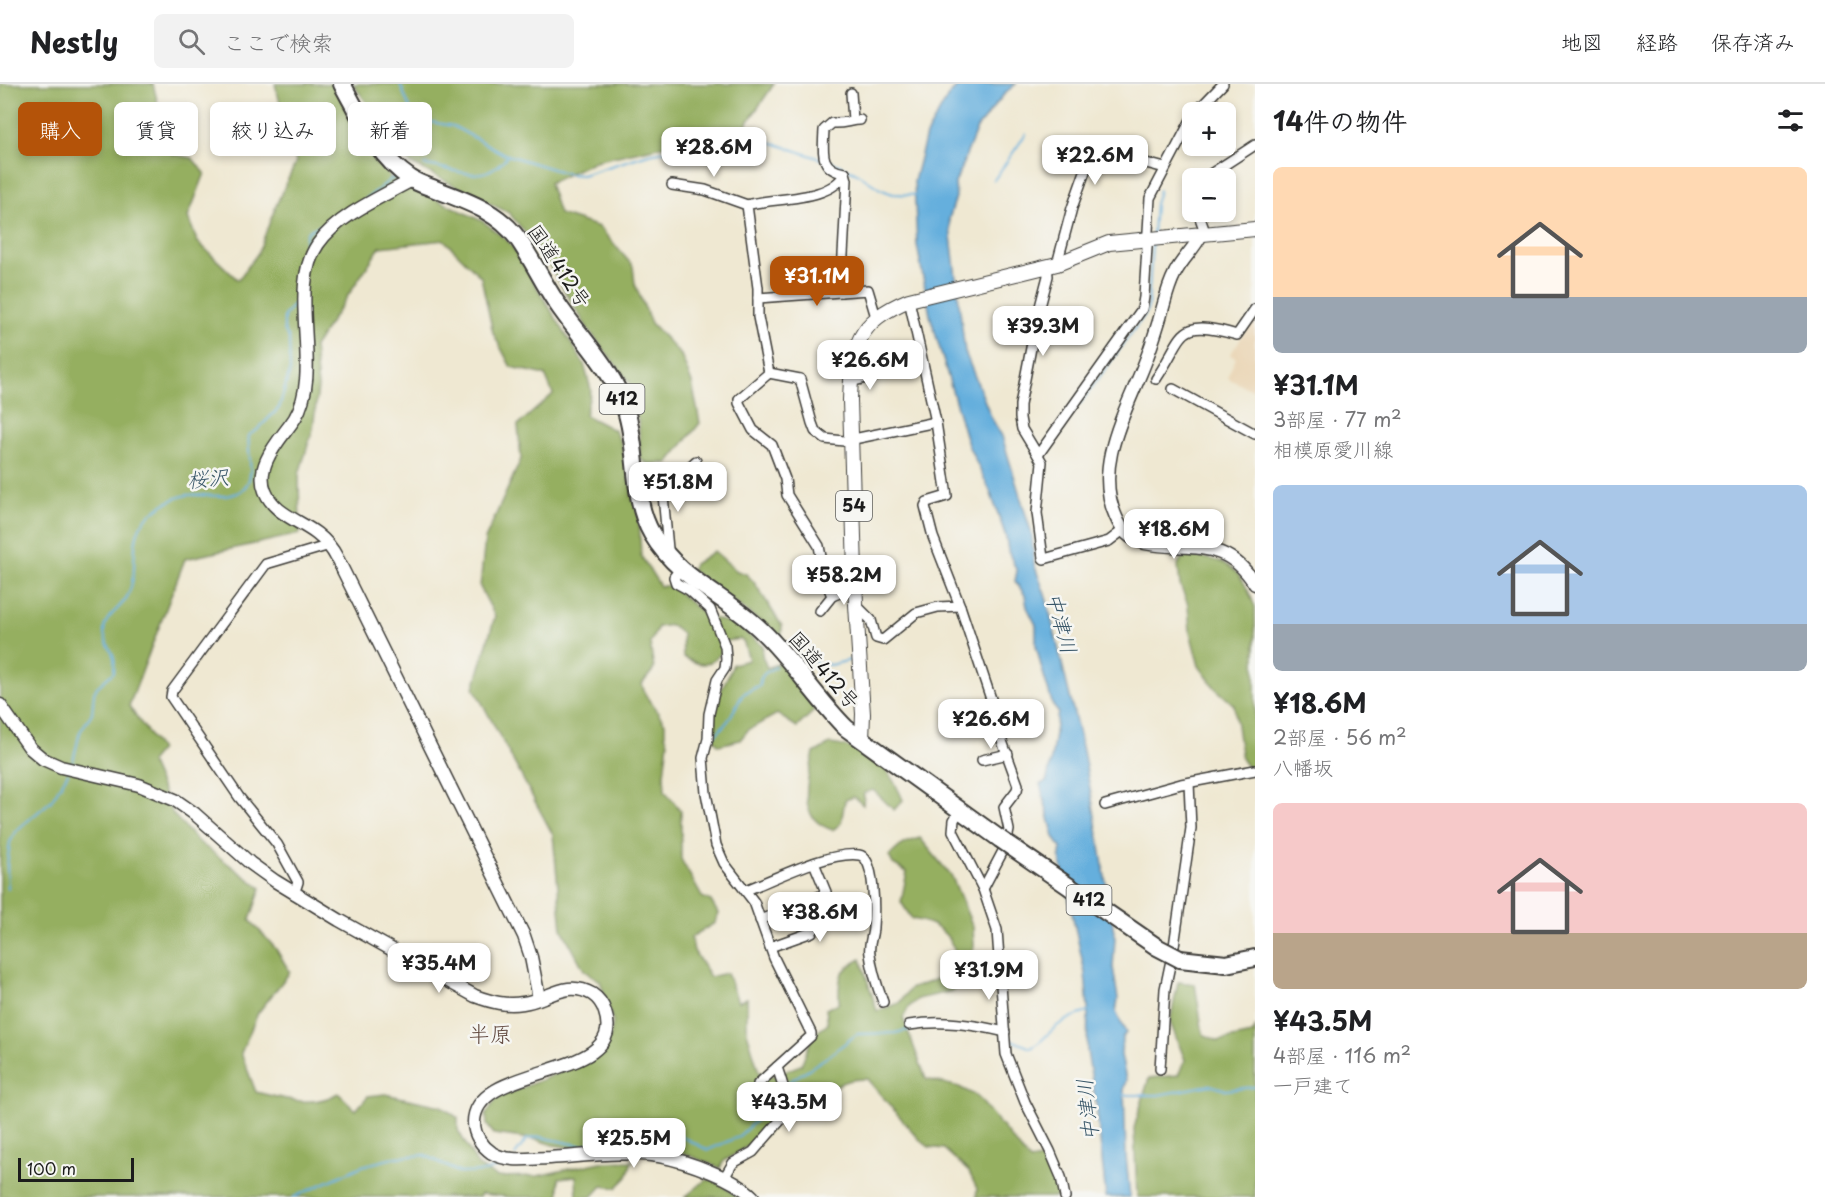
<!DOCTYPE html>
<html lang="ja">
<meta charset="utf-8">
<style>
:root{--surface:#fff;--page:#f2f2f2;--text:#202124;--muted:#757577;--line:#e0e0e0;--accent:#b45309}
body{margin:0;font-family:"Playpen Sans","Klee One",sans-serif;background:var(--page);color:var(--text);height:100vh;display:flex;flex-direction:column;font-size:22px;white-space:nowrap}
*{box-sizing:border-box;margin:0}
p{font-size:20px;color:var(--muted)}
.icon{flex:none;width:33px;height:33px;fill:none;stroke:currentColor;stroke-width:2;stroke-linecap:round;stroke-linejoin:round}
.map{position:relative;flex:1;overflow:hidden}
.drawer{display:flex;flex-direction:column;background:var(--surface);width:570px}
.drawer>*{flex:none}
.top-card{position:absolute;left:18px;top:18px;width:570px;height:54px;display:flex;gap:12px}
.controls{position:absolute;left:1182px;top:18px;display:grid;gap:12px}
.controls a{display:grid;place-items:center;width:54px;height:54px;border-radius:9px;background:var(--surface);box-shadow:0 3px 9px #0003;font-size:30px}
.scale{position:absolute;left:18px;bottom:15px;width:116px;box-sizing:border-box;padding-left:6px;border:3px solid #1c1c1c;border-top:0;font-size:16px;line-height:21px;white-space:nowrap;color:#1c1c1c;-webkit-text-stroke:4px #f6f6f2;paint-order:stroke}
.price{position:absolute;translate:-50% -51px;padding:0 14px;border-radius:12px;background:#fff;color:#222;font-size:20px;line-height:39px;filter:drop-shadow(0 2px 3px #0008)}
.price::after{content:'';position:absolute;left:50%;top:36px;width:18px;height:14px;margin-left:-9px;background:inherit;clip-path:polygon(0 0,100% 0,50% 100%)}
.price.selected{background:var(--accent);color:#fff}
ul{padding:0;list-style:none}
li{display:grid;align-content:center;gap:12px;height:318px;padding:0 18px}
li span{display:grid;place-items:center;height:186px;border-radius:9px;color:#555}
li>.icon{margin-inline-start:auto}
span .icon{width:108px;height:108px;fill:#fffc;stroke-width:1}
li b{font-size:26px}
h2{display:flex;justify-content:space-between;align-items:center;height:72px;padding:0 18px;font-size:26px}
.tag{padding:0 21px;border-radius:9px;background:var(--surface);box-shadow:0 3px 9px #0003;font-size:21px;line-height:54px}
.tag.selected{background:var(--accent);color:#fff}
header{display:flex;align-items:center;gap:36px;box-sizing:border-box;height:84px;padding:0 30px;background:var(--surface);border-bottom:2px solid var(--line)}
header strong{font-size:28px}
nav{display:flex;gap:33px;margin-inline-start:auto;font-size:21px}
.search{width:420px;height:54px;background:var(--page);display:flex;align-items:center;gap:15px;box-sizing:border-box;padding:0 21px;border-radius:9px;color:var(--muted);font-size:22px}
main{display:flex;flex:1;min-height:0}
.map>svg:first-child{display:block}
.built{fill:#ebd8ba}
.forest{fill:#95af61;stroke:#58663e;stroke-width:1.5}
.water{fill:#65afdd;stroke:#40667c;stroke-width:1.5}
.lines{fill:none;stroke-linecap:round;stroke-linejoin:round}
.stream{stroke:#65afdd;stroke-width:2}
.street-casing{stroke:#3c3b37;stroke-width:12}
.secondary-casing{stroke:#3c3b37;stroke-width:15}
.primary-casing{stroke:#3c3b37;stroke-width:16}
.highway-casing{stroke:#3c3b37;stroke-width:20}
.street{stroke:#fff;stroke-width:9}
.secondary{stroke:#fff;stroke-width:12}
.primary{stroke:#fff;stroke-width:14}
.highway{stroke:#fff;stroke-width:16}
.highway-bridge-casing{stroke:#3c3b37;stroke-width:20;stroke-linecap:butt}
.highway-bridge{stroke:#fff;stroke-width:16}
.labels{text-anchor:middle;stroke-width:5;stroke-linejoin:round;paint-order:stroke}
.shield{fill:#f6f6f2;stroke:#5d5d5c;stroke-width:1.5}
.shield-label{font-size:18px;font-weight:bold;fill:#1c1c1c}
.street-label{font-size:20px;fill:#1c1c1c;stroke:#f6f6f2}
.water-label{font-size:21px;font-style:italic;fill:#395769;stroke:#f6f6f2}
.quarter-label{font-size:22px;fill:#634b42;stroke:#f6f6f2}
</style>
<header>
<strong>Nestly</strong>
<div class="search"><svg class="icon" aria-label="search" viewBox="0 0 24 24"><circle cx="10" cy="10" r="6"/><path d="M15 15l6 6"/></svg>ここで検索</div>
<nav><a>地図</a><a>経路</a><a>保存済み</a></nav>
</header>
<main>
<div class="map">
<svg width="1255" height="1113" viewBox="0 0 1255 1113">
<rect width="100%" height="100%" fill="#f6f6f2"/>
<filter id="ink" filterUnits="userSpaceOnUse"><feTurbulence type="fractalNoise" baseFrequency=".0167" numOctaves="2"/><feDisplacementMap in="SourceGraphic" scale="12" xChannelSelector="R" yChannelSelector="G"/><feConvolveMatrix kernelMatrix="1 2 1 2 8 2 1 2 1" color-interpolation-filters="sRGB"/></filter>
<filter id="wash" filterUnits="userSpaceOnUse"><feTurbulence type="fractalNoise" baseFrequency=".008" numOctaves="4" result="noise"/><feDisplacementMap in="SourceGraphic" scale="24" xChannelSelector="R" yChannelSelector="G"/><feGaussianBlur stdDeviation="1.35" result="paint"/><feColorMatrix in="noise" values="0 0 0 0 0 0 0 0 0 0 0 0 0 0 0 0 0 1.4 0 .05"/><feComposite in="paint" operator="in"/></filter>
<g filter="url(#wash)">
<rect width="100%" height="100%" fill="#efe8d2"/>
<polygon class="built" points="1255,232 1255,301 1252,306 1229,295 1228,291 1236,274 1230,271"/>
<g class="forest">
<path d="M0,0H153L171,70L192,74L205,89L188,133L197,157L238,196L258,169L277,119L296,78L275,0H334L371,69L390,93L484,138L510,159L584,280L591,306L585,331L614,346L621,358L639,435L641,472L660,502H671L706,532L736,541L763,562L762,571L767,584L780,579L786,582L815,626L797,643L777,630L748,646L740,656L719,661C697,643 726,600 733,580L749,576L744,559L740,555L720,558L721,569C708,584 700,582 683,573L682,550L671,541L658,543L650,559L654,585L642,600L645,610L665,639V651L668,658L664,690L665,707L681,727V775L702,813L711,817L718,829L715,839L691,853L694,867L710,893L727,889L738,918L747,914V948L759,988L773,992L801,981L813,951L828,940L826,925L839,919C839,894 837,887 861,875L877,927L899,919L910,905L951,890L957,883C956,854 940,839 912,835L901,818L907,788L893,780L889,772L903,760L920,754L952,793L973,843L974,862L968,892L953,907L918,915L909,923L903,934L926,995L959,1003L977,1012L1030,1077L1045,1074L1058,1101L1059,1113H976L977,1105L969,1088L944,1065L929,1063L919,1055L867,995C848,995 837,998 825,1013H793L782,1020L783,1030L765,1051L724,1077L720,1084L669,1063L638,1061L580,1065L553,1061L538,1056L494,1050L487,1041L486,1030L497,1014L580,980L610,954L613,938L600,897L584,886L562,845L553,751L474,604L495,532L480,503L485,455L521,375L518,341L553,310L545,291L511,283L493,249L481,193L444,156L380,163L314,263L318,303L313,345L299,390L300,450L185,475L129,622L160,666L150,678L173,730L196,756L261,804L250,836L276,865L290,888L258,929L241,969L256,1008C282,1014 313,1025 338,1009L356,1026L368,1012L385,1010L441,1022L458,1034V1046L478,1082L497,1093L537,1092L601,1078L632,1077L627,1093L616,1104L602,1102L592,1113H577L576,1092L559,1094V1112L557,1113H511L481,1110L479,1113H0Z"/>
<polygon points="353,0 774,0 744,44 595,77 549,99 559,130 599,143 633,182 635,200 651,239 681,271 692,299 700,339 668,379 648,380 640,375 639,342 630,299 588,245 539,165 509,129 410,79 394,62 381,43 374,29"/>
<polygon points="714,467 737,487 746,490 754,498 782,542 781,553 691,486 694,480"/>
<path d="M1186,472C1229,475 1240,483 1255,523V683L1248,684L1242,676L1234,621L1215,604L1199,582L1190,548L1188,521L1180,501L1178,481L1181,475Z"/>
<path d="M830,660C869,664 888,680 903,716L894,726L873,706L864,709L863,721L854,713L845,716L841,739L833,746C795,735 807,698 814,669Z"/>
<polygon points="1178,898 1195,900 1203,950 1218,957 1252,950 1255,942 1255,1113 1137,1113 1134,1044 1149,994 1178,991 1185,976 1170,938"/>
<polygon points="706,1096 713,1096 739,1113 685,1113"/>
</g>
<path class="water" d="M960,0H1016L1006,8L977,44L955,99L956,113L949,135L965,268L992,335L1002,352L1032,451L1034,480L1046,513L1083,667L1094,726L1115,854L1113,883L1118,915L1116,928L1126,949L1122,953L1121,971L1126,996L1124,1004L1126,1072L1130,1113H1106L1096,1020L1087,967L1088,925L1085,889L1060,774L1061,764L1054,753L1040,700L1046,698C1053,675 1054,651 1058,628L1053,622L1041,582L1036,561V541L1027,523L1025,511L1015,497L1017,487L1008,467L1006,453L990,407L968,361L930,231L917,161L914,97L926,51L949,11Z"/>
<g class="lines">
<g class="stream">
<polyline points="400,0 413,32 420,36 453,42 504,70 569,90 582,91 649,70 708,59 743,56 764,56 821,75"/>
<polyline points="1218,11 1230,0"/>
<polyline points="829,77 855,88 880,105 893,110 917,111"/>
<path d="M424,81C458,84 482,104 508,71"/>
<polyline points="994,96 1026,50"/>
<polyline points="366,115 395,92"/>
<polyline points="1153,150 1155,120 1159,106"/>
<path d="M307,169C301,141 312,147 331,138"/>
<polyline points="1080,320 1146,229 1148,223 1152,159"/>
<polyline points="809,577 830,581 851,576"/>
<path d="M716,650L728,637L743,610L760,601C759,591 767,588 775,583"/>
<path d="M72,681L80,648L92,629L94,609L97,603L114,588C114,583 115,578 114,574C112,565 104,558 104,548C103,532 122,525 128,511C143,478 121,449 158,424C167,418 176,413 187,411C204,409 232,418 244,404C257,391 246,367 249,351L257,346L279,324L290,287L289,254L284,246V232L295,219L299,209"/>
<polyline points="8,805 7,781 10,758 17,746 51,717 68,689"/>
<polyline points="938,943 963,945"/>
<path d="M1009,955L1031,964C1042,958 1048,949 1057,942C1066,935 1077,931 1088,928"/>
<polyline points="787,999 827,973 857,950 895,949 912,945"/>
<polyline points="1122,1011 1158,1011 1210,1001 1226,1006 1255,1003"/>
<polyline points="515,1071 527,1055 540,1053 583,1062 607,1054 636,1055 666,1041 686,1055 708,1066 738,1053 755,1037 762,1015 779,1004"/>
<polyline points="294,1113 362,1082 397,1073 425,1071 460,1089 484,1088 508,1080"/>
</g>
</g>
</g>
<g filter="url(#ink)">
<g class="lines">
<defs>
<g id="street">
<polyline points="851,9 853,36"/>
<polyline points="1196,28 1223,0"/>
<path d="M845,89C819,86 823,67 824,46L832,39C845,40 849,36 860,36"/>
<polyline points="1207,94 1212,89 1255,61"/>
<polyline points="672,101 705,106 747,121"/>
<polyline points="1198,128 1206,151"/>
<polyline points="1057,180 1072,124 1093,65 1165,84"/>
<polyline points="1047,182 1048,192 1036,238 1020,321 1020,334 1022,345 1042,378 1037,429 1043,474 1044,475 1109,457 1122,447"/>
<polyline points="758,214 868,206 876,233"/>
<polyline points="769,289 800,295 812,339 815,347 825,355 844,357 936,338 909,216"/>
<path d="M1156,295C1186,251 1175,233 1237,251L1255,225"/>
<polyline points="850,298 883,290"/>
<polyline points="1173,305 1255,350"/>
<polyline points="1038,371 1142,225 1144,213 1150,114 1192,34"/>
<polyline points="665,467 668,465 663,411 665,406 696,377"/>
<polyline points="680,485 674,493 676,499 689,506 710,525 725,562 726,575 725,584 717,596 709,630 708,655 703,674 706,709 716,761 724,779 754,818 774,874 811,949 811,952 758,1000"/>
<path d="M832,512L825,494L819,462L787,411L785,395L772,361L753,346L739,319V315L769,289L758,233V204L747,121C774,113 831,118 845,89L847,96L841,208"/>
<polyline points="856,521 871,536 876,554 883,556 916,529 938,523 960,522 933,453 925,422 927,418 947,412 936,338"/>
<polyline points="960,522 991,615 1002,657 1018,701 1017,706 1004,723 1009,746 1008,751 1003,767 983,805"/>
<polyline points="820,527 832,512 856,502"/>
<polyline points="982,676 1008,670"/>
<polyline points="1105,721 1181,700 1255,686"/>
<polyline points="960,726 954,736 953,747 983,805 997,846 1006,970 1025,1018 1050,1067 1061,1093 1065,1113"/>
<path d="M746,806C775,795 829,767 859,771C876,773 874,830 873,843C873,852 868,860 870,870C872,887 877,902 883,918"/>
<polyline points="294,810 298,798 277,760 239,713 171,613 172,607 266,480 330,461"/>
<polyline points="760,836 825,810 826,808 814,779"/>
<polyline points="770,863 812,848 814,845 804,820"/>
<path d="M909,941C942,936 972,940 1005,948"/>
<polyline points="1160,985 1165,905 1174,862 1191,744 1189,699"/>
<polyline points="786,1019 806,1016 808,1022"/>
<path d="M724,1094L733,1079L753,1068L785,1031C789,1015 782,999 777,983"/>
</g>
<g id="secondary">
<path d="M412,96C383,112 337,132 318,160C286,206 324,286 295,334C282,354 254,380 265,407C274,430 299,436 317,450C326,457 332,464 337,474L524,852L531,873L539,914"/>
<path d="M1201,151C1194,165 1182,175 1175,189C1167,204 1164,221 1159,237C1155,250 1151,263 1146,276C1128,324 1092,381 1116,433C1122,447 1129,455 1145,459C1190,468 1225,452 1255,500"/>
<path d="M0,621L30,664L43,675L61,683L139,701L175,716L195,730L250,779L275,797L339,836L475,912C491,918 506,922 523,919C548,916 566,895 592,910C598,914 603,921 605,928C629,998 473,977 474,1039C474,1051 482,1062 492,1069C508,1079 532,1074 550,1074C585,1072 624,1066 659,1072C677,1075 694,1081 711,1088C726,1094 742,1102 753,1113"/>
</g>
<path id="primary" d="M862,656L863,630L856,521L850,316C852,262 856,238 909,216L1057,180L1109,159L1255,145"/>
<g id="highway">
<path d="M342,0C361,34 377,72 410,94C417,99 427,102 435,105C466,117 498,127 518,155C532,175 542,197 556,218C580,254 613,284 626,327C639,366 631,414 652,450C679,496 727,512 763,548C793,577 816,614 846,644L1000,755"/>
<polyline points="1180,875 1226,880 1255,874"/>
</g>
</defs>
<use href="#street" class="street-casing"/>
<use href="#secondary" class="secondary-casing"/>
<use href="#primary" class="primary-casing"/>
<use href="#highway" class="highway-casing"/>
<use href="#street" class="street"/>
<use href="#secondary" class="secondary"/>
<use href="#primary" class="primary"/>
<use href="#highway" class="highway"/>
<defs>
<polyline id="highway-bridge" points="1000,755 1157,863 1180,875"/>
</defs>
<use href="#highway-bridge" class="highway-bridge-casing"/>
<use href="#highway-bridge" class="highway-bridge"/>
</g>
</g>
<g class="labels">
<g class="shield">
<rect x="599.5" y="300" width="45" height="30" rx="4.5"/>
<rect x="836" y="407" width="36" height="30" rx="4.5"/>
<rect x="1066.5" y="801" width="45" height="30" rx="4.5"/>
</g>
<g class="shield-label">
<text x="622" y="321">412</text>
<text x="854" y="428">54</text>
<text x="1089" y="822">412</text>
</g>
<g class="street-label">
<text transform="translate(559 182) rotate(56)" y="7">国道412号</text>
<text transform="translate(824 586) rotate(49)" y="7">国道412号</text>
</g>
<g class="water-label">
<text transform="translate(208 395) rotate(-5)" y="7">桜沢</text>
<text transform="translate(1061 539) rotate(75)" y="7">中津川</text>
<text transform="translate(1088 1026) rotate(-96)" y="7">中津川</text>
</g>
<g class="quarter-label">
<text x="490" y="958">半原</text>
</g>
</g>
</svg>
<div class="controls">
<a>+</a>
<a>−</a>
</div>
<div class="scale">100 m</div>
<b class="price" style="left:714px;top:94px">¥28.6M</b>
<b class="price" style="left:1095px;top:102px">¥22.6M</b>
<b class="price selected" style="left:817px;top:223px">¥31.1M</b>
<b class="price" style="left:1043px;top:273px">¥39.3M</b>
<b class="price" style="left:870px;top:307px">¥26.6M</b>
<b class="price" style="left:678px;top:429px">¥51.8M</b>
<b class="price" style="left:1174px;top:476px">¥18.6M</b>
<b class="price" style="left:844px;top:522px">¥58.2M</b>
<b class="price" style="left:991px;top:666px">¥26.6M</b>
<b class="price" style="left:820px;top:859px">¥38.6M</b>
<b class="price" style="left:439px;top:910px">¥35.4M</b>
<b class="price" style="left:989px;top:917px">¥31.9M</b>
<b class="price" style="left:789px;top:1049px">¥43.5M</b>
<b class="price" style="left:634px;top:1085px">¥25.5M</b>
<div class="top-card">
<a class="tag selected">購入</a>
<a class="tag">賃貸</a>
<a class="tag">絞り込み</a>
<a class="tag">新着</a>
</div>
</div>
<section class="drawer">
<h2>14件の物件<svg class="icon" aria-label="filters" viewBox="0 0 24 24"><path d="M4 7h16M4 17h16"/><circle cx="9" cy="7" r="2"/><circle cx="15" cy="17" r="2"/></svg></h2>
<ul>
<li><span style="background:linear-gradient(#ffd9b3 70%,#9aa5b1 0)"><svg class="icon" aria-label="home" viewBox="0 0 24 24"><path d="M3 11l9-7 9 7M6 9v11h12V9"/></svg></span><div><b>¥31.1M</b><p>3部屋 · 77 m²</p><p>相模原愛川線</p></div></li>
<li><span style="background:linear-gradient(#a9c7e8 75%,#9aa5b1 0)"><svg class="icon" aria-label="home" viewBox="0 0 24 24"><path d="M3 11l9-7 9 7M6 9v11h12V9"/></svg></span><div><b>¥18.6M</b><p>2部屋 · 56 m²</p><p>八幡坂</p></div></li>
<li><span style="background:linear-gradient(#f6c9c9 70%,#b9a48a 0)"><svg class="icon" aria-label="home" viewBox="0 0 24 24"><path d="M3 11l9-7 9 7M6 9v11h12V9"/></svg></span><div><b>¥43.5M</b><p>4部屋 · 116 m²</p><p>一戸建て</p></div></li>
</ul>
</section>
</main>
